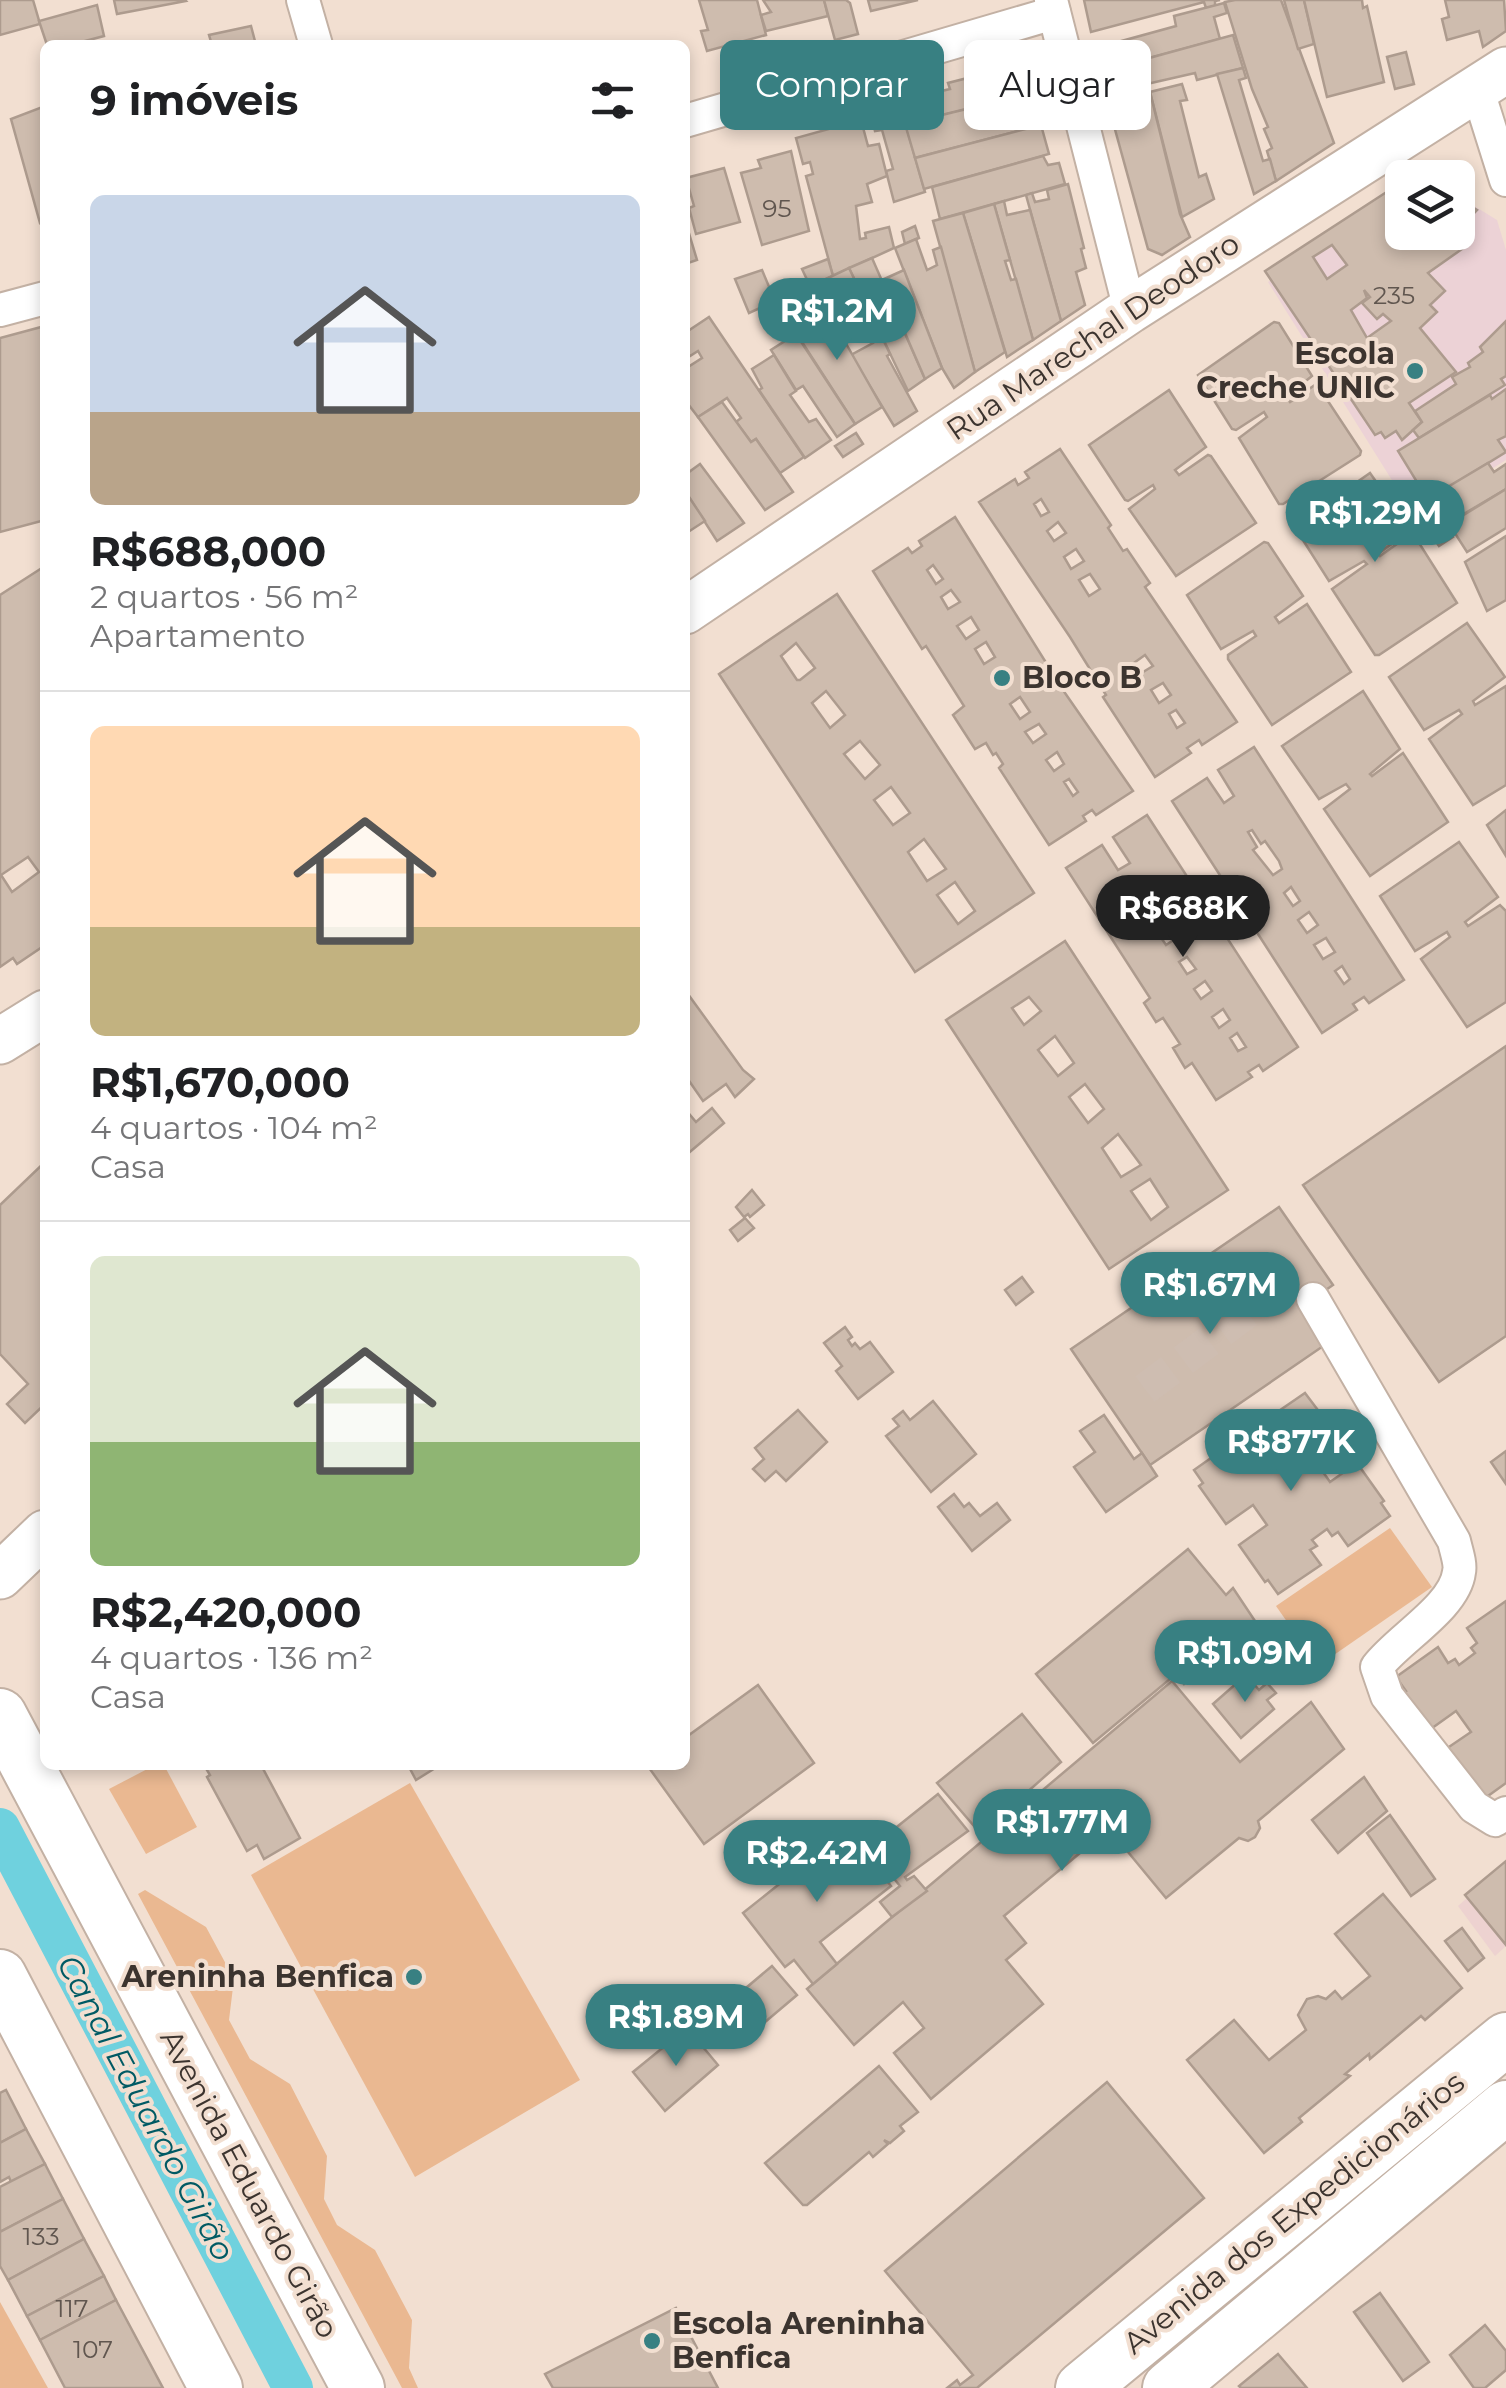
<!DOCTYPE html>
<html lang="pt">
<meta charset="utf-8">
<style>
:root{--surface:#fff;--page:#f6f6f6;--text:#202124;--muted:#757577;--line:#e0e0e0;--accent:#388082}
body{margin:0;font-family:Montserrat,sans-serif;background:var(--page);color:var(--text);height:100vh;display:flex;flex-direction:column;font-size:38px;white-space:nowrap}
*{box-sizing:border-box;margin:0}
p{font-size:32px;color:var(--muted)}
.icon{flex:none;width:55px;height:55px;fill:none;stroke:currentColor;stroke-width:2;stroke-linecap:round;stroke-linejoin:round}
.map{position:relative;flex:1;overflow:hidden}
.side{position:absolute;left:40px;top:40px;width:650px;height:1730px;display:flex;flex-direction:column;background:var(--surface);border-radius:15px;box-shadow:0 5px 15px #0003}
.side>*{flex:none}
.top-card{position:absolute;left:720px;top:40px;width:635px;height:90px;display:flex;gap:20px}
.fabs{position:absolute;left:1385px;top:160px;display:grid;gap:20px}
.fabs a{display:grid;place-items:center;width:90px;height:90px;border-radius:15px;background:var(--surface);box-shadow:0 5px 15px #0003;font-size:50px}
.price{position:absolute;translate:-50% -85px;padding:0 22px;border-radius:35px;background:var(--accent);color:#fff;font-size:32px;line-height:65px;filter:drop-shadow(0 2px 5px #0008)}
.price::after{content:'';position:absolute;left:50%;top:60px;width:30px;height:22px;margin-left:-15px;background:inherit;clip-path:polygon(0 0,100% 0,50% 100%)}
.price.current{background:#222;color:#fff}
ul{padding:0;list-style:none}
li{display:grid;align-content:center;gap:20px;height:530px;padding:0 50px}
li+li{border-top:2px solid var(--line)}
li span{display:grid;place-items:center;height:310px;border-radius:15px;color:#555}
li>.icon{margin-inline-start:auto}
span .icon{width:180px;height:180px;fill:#fffc;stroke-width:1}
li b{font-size:42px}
h2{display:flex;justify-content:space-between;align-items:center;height:120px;padding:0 50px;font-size:42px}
.pill{padding:0 35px;border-radius:15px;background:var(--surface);box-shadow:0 5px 15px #0003;font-size:35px;line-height:90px}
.pill.current{background:var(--accent);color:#fff}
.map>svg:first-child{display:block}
.commercial{fill:#edd2d0}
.education{fill:#ecd2d6}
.green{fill:#eab891}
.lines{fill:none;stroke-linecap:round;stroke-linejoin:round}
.canal{stroke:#6fd1de;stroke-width:40}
.building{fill:#cebcae;stroke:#ad9b8e;stroke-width:2.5;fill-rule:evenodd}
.street-tunnel{stroke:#cebdb1;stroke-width:32;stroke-dasharray:32 16;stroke-linecap:butt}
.street-casing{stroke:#c3b1a4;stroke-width:36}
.secondary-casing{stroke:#c3b1a4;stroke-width:49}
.primary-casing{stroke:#c3b1a4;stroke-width:56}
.street{stroke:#fff;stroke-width:32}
.secondary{stroke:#fff;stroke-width:45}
.primary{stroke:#fff;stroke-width:52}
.poi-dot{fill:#388082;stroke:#f2dfd1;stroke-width:4}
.labels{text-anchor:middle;stroke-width:8;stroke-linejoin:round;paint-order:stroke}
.number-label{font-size:25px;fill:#60564f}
.street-label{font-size:30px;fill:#3c342f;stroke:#f2dfd1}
.poi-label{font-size:30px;font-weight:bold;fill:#3c342f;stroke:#f2dfd1;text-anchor:end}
.water-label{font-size:32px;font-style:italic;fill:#005a64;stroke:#f2dfd1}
</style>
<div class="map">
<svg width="1506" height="2388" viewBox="0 0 1506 2388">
<rect width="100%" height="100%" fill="#f2dfd1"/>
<polygon class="commercial" points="1506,1864 1506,1946 1495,1956 1458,1906"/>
<polygon class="education" points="1458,196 1497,220 1506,250 1506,460 1415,517 1268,282 1402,200 1402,232 1458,232"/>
<g class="green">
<polygon points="1390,1528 1432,1587 1318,1666 1276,1606"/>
<polygon points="155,1765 164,1765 197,1827 146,1854 109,1789"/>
<polygon points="410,1783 580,2080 415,2177 251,1875"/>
<polygon points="145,1890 206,1927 234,1979 229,2020 250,2059 290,2084 327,2156 324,2199 337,2225 375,2250 412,2320 409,2368 418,2388 402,2388 138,1894"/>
<polygon points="0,2302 48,2388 0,2388"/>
</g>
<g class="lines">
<polyline class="canal" points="0,1828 293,2388"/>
</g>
<g class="building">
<polygon points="0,0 33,0 40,24 0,35"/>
<polygon points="114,0 185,0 186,1 117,14"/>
<polygon points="699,0 757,0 766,35 707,51 701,31 708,30"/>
<polygon points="763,0 824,0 828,16 766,31 761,15 771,12"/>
<polygon points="824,0 846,0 850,3 858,34 835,40"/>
<polygon points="868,0 918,0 871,11"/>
<polygon points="1084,0 1220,0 1215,1 1215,6 1206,8 1204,2 1091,32"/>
<polygon points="1235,0 1281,0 1334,143 1276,181 1267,151 1272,148 1264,129 1268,127 1252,89 1225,2"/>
<polygon points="1284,0 1304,0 1314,44 1298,49"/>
<polygon points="1304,0 1362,0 1363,8 1367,6 1384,82 1327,97"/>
<polygon points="1445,0 1504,0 1506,31 1483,47 1479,31 1447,40 1442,19 1449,17"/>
<polygon points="1224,3 1227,13 1214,17 1220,39 1124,65 1118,42 1176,26 1174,16"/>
<polygon points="97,5 104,36 70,45 47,45 39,21"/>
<polygon points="251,26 256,45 212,45 209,35"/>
<polygon points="1233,35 1243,68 1197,80 1195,73 1125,89 1120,66"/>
<polygon points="1406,52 1414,84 1395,89 1387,57"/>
<polygon points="1020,59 1029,94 939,116 933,93 950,89 948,83 995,71 994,65"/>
<polygon points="1243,68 1246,78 1239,80 1263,161 1270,159 1276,181 1254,194 1217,74"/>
<polygon points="939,80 941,90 933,93 939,116 905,124 896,91"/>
<polygon points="1182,84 1187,100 1180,101 1199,177 1206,174 1214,199 1182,217 1150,92"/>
<polygon points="896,91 925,192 894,202 886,171 893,169 882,130 875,131 868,99"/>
<polygon points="1040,91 1049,123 915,158 905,124"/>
<polygon points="1150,92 1180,214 1190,237 1162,255 1148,249 1108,104"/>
<polygon points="45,106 45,221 40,223 11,119"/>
<polygon points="861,120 868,146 879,144 887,176 867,184 872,202 856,206 860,239 866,238 865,233 889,227 894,248 833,276 806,176 813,174 810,162 803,164 796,138"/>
<polygon points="1041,125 1049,154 924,189 915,158"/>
<polygon points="791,151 809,231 762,245 741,173 761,168 758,160"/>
<polygon points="1043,156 1048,165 1059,163 1065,184 940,219 932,187"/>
<polygon points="724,168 740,222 696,234 689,208 694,206 686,178"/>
<path d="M1402,182V232H1455L1452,236L1462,249L1428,273L1445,291L1430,305L1437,312L1420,328L1456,372L1409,403L1422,422L1402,440L1396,431L1385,438L1381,432L1375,435L1265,271ZM1332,245L1347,265L1327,279L1313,257ZM1364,290L1370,297L1362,303L1377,319L1383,314L1391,321L1367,338L1351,310L1367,298Z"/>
<polygon points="1068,184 1084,248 1081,249 1086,268 1076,272 1085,305 1061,321 1026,195 1032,193 1035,202 1049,199 1047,190"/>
<polygon points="1458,198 1477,210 1458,230"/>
<polygon points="1004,201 1007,215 1030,210 1061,321 1033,340 994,204"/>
<polygon points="994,204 1010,260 1005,261 1011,280 1016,279 1033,340 1007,357 963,213"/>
<polygon points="963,213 1005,352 975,372 933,221"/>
<polygon points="685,220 697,260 685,264"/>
<polygon points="915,226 919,238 905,244 902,232"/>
<polygon points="916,239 927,270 937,265 933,250 941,247 975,372 954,388 942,368 895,248"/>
<polygon points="872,258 925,379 908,391 849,268"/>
<polygon points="828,259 833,276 810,286 802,269"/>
<polygon points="849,268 890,354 887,356 917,411 894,426 851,355 873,343 863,322 840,333 813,285"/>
<polygon points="762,270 775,301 749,313 735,279"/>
<polygon points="904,270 942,368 925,379 882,280"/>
<polygon points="823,303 882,407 855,424 791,325"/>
<polygon points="709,317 804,457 780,473 756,439 751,442 736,422 741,418 727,398 698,417 685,400 685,369 702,358 698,351 690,356 685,349 685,333"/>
<polygon points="1506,321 1506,376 1501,379 1505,385 1419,438 1413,430 1422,422 1415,411 1456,384 1452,377 1470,367 1468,363 1483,352 1480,347"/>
<polygon points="1274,322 1279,323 1312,376 1286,397 1290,402 1315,385 1318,386 1361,451 1360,455 1283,504 1279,504 1239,438 1267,417 1264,412 1236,430 1232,429 1198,375"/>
<polygon points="45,326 45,520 0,532 0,338"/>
<polygon points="796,334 855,424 837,437 803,386 796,390 771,350"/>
<polygon points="774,355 796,391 790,395 809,422 816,419 831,440 805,458 759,390 762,388 752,369"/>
<polygon points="1506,389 1506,436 1498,440 1506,452 1428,500 1398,451 1490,395 1492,399"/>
<polygon points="1169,390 1206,447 1175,470 1179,475 1208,455 1211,456 1256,523 1176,576 1129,509 1155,489 1153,485 1128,501 1125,500 1089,445"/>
<polygon points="722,402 751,442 756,439 793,492 765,510 698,417"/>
<polygon points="856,433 863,444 843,457 835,446"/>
<path d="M1060,449L1111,525L1108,528L1123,551L1127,549L1150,583L1145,587L1237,722L1202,745L1199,740L1187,748L1191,753L1155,777L1103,697L1106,695L1070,637L979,502L1015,479L1018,485L1029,478L1025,472ZM1041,499L1049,512L1041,516L1034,504ZM1058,522L1066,533L1054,541L1047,531ZM1076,549L1084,561L1071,569L1064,557ZM1090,574L1100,589L1089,596L1079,580ZM1145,655L1153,666L1138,675L1131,665ZM1163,683L1171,695L1159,703L1151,690ZM1176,710L1185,723L1177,728L1169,714Z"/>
<polygon points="1488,463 1494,472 1506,464 1506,489 1462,515 1446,488"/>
<polygon points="700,464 744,523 717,541 685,491 685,475"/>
<polygon points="1370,473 1408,527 1396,541 1378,554 1380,556 1411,534 1414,535 1457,603 1379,655 1375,655 1332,589 1367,564 1364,561 1329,581 1294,526"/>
<polygon points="1506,489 1506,528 1467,552 1449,524"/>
<polygon points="685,491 705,521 685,534"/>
<polygon points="1440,492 1457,518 1431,534 1414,509"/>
<path d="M955,517L1065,693L1133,791L1096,815L1092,810L1083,816L1086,821L1049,845L999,768L1003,764L996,753L993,755L986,743L975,749L953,715L964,706L926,646L922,649L873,571L908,548L912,553L922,546L919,541ZM933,565L943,579L936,584L927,570ZM951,590L960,602L948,609L941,597ZM971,617L979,630L966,639L957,626ZM986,642L995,657L984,664L975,649ZM1020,697L1030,712L1020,719L1010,704ZM1039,724L1046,734L1033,743L1025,732ZM1057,752L1064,764L1054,771L1046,760ZM1069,779L1078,792L1073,796L1064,782Z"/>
<polygon points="1445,525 1453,537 1439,546 1431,534"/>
<polygon points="1506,536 1506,600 1487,611 1465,562"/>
<polygon points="1264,542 1268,543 1303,596 1275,617 1279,623 1307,604 1351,672 1272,725 1228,659 1228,655 1256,636 1253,631 1221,649 1187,595"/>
<path d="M45,566V945L17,964L13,958L0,967V595ZM28,857L39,872L12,892L1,875Z"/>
<path d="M837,594L1034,893L915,972L719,674ZM796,643L815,668L800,680H797L781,656ZM826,691L845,715L830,728L812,703ZM860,741L880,765L865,779L844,754ZM891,787L910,813L893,825L874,800ZM924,839L946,869L927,881L908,852ZM955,882L975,911L958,924L937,895Z"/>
<polygon points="1467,623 1505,677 1473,701 1475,705 1506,686 1506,785 1473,805 1429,739 1462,714 1459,710 1424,730 1389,677"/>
<polygon points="1363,691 1400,749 1370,774 1372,776 1403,753 1448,822 1370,876 1324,809 1350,789 1346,784 1319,799 1282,746"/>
<path d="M1254,747L1404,980L1369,1003L1364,997L1353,1004L1357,1010L1322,1033L1172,801L1207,778L1224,803L1234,796L1218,770ZM1252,830L1261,844L1265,841L1279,861L1282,869L1273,875L1253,850L1257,847L1248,832ZM1291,887L1300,901L1293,906L1284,893ZM1309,912L1318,925L1307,933L1298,920ZM1326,938L1335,952L1323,959L1314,945ZM1342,966L1350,979L1344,984L1335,971Z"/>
<polygon points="1506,810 1506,856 1487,825"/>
<path d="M1147,815L1298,1047L1263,1071L1259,1065L1248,1072L1252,1077L1216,1100L1192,1063L1185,1068L1173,1048L1180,1044L1163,1018L1156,1022L1144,1003L1150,998L1066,868L1102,845L1118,870L1130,863L1113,837ZM1147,897L1178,937L1166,945L1147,917L1152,914L1142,900ZM1187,957L1196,969L1187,974L1179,962ZM1205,981L1212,991L1201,999L1194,989ZM1223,1009L1230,1020L1219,1028L1212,1017ZM1237,1033L1246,1047L1238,1051L1230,1038Z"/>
<polygon points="1459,842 1498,897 1465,922 1468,926 1500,905 1506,911 1506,1002 1467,1027 1421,959 1450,937 1447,932 1415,951 1380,896"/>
<path d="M1065,941L1228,1190L1109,1269L946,1020ZM1029,997L1041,1011L1024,1025L1012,1008ZM1055,1036L1074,1063L1058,1076L1038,1050ZM1085,1084L1104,1109L1088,1123L1069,1097ZM1118,1134L1141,1165L1121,1177L1102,1148ZM1150,1179L1168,1207L1151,1220L1131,1191Z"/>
<polygon points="685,990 743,1070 754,1079 735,1097 726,1084 703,1101 685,1075"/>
<polygon points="1506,1046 1506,1336 1439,1382 1303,1185"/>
<polygon points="712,1108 724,1123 685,1156 685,1109 696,1122"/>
<polygon points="45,1162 45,1404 25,1423 7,1404 28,1384 0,1354 0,1205"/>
<polygon points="752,1190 764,1205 750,1217 748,1214 744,1217 736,1207"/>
<polygon points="1279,1207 1333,1285 1307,1303 1332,1340 1150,1465 1071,1349"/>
<polygon points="745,1218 754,1228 738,1241 730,1230"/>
<polygon points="1022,1277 1033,1292 1016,1305 1005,1290"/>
<polygon points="845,1327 852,1337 848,1340 852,1346 855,1343 860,1349 870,1342 893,1372 858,1399 836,1371 842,1366 824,1343"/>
<polygon points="1305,1393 1342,1442 1316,1462 1330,1482 1357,1463 1384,1501 1381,1503 1390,1516 1348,1546 1338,1532 1332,1536 1327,1529 1312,1540 1317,1546 1310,1550 1321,1565 1278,1594 1268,1580 1265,1582 1239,1545 1267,1525 1253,1505 1226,1524 1199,1486 1203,1483 1194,1470 1235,1441 1246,1456 1252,1452 1257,1459 1272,1447 1268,1441 1274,1436 1264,1421"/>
<polygon points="933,1401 976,1454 931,1492 886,1436 899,1426 893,1419 903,1411 910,1420"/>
<polygon points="798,1410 827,1442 786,1481 776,1471 765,1481 753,1469 764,1459 755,1448"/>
<polygon points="1104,1415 1134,1459 1142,1453 1157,1476 1106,1512 1074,1467 1095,1452 1080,1431"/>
<polygon points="1506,1451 1506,1484 1491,1462"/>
<polygon points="954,1494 964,1507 969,1503 980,1516 997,1503 1010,1520 972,1551 938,1507"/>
<polygon points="1188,1549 1226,1595 1233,1588 1265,1636 1221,1671 1204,1651 1190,1662 1198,1672 1184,1684 1176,1674 1093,1743 1036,1674"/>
<polygon points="1506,1601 1506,1783 1481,1801 1443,1751 1471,1732 1456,1711 1428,1731 1402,1693 1406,1691 1396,1677 1438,1647 1448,1663 1455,1659 1459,1665 1475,1653 1471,1648 1477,1643 1467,1628"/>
<polygon points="1246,1675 1259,1690 1267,1683 1276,1693 1267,1700 1274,1709 1241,1738 1213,1704"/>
<polygon points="1172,1681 1240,1762 1311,1702 1344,1749 1258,1821 1260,1828 1255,1837 1248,1841 1239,1838 1166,1898 1109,1829 1004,1916 1026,1943 1006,1960 1043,2004 931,2099 894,2053 924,2028 903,2002 854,2045 807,1989"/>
<polygon points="758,1685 814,1763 704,1844 647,1765 685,1765 685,1738"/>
<polygon points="1022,1714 1061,1762 1007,1810 1013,1817 986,1840 937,1783"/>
<polygon points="204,1765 261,1765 300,1838 264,1859 257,1845 247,1851 207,1777 210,1775"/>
<polygon points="408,1765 440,1765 416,1780"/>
<polygon points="1364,1777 1387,1811 1338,1853 1312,1820"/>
<polygon points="938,1794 968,1831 905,1877 907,1880 914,1876 927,1891 892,1917 880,1902 900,1886 883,1865 891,1858 878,1842"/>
<polygon points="1390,1815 1435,1879 1411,1896 1367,1833"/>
<polygon points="847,1830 891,1886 820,1942 837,1964 813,1984 794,1960 785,1967 743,1913"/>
<polygon points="1506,1861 1506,1945 1465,1895"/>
<polygon points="1383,1894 1462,1988 1425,2020 1421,2016 1370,2059 1369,2054 1345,2074 1350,2076 1299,2118 1302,2122 1264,2153 1187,2060 1234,2020 1269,2060 1306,2030 1298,2015 1307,1999 1318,1996 1326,1999 1335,1991 1342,1999 1370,1976 1335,1934"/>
<polygon points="1462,1928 1484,1958 1468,1971 1445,1941"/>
<polygon points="772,1966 797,1995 745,2039 721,2009"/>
<polygon points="687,2028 718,2065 665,2111 633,2072"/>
<polygon points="879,2066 918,2112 900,2126 904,2131 890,2143 884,2140 888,2144 873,2157 869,2152 807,2205 803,2205 765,2163"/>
<polygon points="1107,2082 1204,2198 977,2388 947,2388 957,2380 960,2385 973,2375 885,2271"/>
<polygon points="6,2090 26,2129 0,2143 0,2093"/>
<polygon points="26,2129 45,2164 11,2182 9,2177 0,2182 0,2143"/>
<polygon points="45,2164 63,2199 0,2232 0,2187"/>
<polygon points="63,2199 84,2239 8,2280 0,2266 0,2232"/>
<polygon points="84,2239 104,2276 27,2316 8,2280"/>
<polygon points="104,2276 116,2300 40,2340 27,2316"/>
<polygon points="1380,2293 1429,2362 1403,2381 1354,2312"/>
<polygon points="116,2300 163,2388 65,2388 40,2340"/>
<polygon points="676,2308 718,2388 553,2388 545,2374"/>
<polygon points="1485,2325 1506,2351 1506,2370 1485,2388 1474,2388 1450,2355"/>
<polygon points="1278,2354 1307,2388 1241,2388 1239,2386"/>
</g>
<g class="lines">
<polyline class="street-tunnel" points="1145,1389 1273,1293 1293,1288 1313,1299"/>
<defs>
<g id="street">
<polyline points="303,0 316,45"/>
<polyline points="1051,0 1130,310"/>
<polyline points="1477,88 1506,180"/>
<polyline points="685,121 1054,13"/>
<polyline points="0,310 45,298"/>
<path d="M1313,1299L1454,1541C1456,1550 1461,1564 1459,1572C1455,1607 1398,1639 1377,1667L1387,1696L1474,1807L1495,1820L1506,1813"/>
</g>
<g id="secondary">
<polyline points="685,611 1130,310 1506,70"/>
<polyline points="0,1041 45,1013"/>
<polyline points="0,1576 45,1533"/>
</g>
<g id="primary">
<polyline points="0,1715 358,2388"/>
<polyline points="0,1976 216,2388"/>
<polyline points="1082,2388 1506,2039"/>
<polyline points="1169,2388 1506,2107"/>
</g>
</defs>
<use href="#street" class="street-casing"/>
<use href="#secondary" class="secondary-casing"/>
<use href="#primary" class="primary-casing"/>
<use href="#street" class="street"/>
<use href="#secondary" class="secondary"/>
<use href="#primary" class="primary"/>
</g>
<g class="poi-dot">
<circle cx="1415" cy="371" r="10"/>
<circle cx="1002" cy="678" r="10"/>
<circle cx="414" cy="1977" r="10"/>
<circle cx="652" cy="2341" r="10"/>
</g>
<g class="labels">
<g class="number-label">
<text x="777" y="217">95</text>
<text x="1394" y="304">235</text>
<text x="41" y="2245">133</text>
<text x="72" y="2317">117</text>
<text x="93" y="2358">107</text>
</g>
<g class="street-label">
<text transform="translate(1093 337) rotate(-34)" y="10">Rua Marechal Deodoro</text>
<text transform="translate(249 2184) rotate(62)" y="10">Avenida Eduardo Girão</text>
<text transform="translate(1294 2213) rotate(-39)" y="10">Avenida dos Expedicionários</text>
</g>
<g class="poi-label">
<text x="1395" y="364">Escola<tspan x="1395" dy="34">Creche UNIC</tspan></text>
<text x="1022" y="688" text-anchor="start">Bloco B</text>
<text x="394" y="1987">Areninha Benfica</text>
<text x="672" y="2334" text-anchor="start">Escola Areninha<tspan x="672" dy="34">Benfica</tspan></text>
</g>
<g class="water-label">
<text transform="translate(146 2108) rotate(62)" y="11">Canal Eduardo Girão</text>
</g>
</g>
</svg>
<div class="fabs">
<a><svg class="icon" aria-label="layers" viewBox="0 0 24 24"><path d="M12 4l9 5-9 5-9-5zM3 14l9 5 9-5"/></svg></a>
</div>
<b class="price" style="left:837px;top:363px">R$1.2M</b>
<b class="price" style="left:1375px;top:565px">R$1.29M</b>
<b class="price current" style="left:1183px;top:960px">R$688K</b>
<b class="price" style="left:1210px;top:1337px">R$1.67M</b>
<b class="price" style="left:1291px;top:1494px">R$877K</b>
<b class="price" style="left:1245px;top:1705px">R$1.09M</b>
<b class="price" style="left:1062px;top:1874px">R$1.77M</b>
<b class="price" style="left:817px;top:1905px">R$2.42M</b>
<b class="price" style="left:676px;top:2069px">R$1.89M</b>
<div class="top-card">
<a class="pill current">Comprar</a>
<a class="pill">Alugar</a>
</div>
<section class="side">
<h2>9 imóveis<svg class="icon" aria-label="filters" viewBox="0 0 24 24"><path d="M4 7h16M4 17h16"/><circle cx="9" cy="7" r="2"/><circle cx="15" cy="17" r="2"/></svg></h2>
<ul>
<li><span style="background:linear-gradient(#c9d6e8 70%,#b9a48a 0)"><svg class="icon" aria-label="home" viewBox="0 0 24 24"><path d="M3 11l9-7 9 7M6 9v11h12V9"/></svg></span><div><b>R$688,000</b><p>2 quartos · 56 m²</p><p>Apartamento</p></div></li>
<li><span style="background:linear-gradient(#ffd9b3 65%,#c2b280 0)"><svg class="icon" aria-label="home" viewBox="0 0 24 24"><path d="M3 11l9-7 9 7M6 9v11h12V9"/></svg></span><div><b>R$1,670,000</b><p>4 quartos · 104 m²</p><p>Casa</p></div></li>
<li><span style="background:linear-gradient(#dfe7d0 60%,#8fb573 0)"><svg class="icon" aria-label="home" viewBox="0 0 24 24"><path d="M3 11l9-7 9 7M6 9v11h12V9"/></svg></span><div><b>R$2,420,000</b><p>4 quartos · 136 m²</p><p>Casa</p></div></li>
</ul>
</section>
</div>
